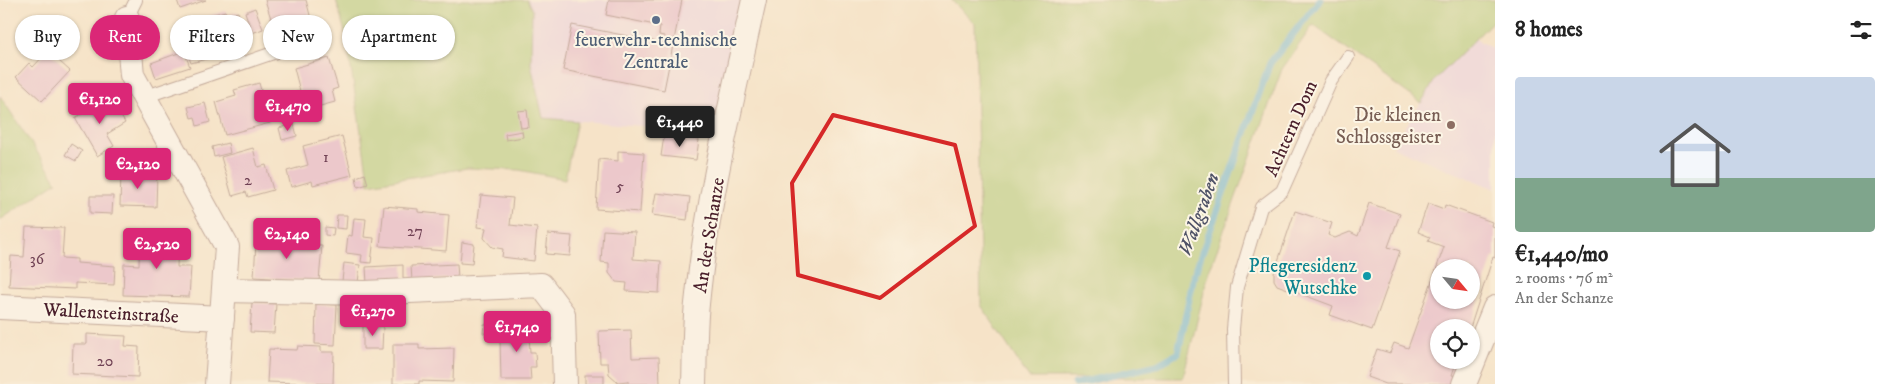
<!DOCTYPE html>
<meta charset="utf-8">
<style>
:root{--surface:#fff;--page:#f6f6f6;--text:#222;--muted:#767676;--line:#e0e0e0;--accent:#db2777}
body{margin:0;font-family:"IM FELL DW Pica",serif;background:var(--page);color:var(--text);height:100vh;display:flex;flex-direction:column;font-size:19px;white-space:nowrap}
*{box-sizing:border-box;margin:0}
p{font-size:16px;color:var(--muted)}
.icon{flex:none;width:28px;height:28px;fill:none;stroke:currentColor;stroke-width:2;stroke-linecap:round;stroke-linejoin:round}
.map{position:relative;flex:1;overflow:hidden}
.sheet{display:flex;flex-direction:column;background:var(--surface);width:400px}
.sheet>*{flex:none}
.guide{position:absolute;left:15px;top:15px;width:475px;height:45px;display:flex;gap:10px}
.needle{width:32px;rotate:119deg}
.buttons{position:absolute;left:1430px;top:259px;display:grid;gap:10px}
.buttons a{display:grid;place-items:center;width:50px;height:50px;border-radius:50%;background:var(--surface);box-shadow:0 1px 4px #0004;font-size:25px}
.price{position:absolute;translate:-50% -42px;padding:0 11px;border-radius:5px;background:var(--accent);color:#fff;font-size:16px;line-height:32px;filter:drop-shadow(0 1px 2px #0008)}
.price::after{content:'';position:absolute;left:50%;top:30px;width:15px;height:11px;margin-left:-8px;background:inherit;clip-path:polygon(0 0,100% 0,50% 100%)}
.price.selected{background:#222;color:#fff}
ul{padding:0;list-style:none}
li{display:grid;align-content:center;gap:10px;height:265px;padding:0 20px}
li+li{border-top:1px solid var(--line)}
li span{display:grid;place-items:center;height:155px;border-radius:5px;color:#555}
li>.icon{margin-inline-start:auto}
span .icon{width:90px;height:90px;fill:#fffc;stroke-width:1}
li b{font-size:21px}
h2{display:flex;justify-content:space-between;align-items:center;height:60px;padding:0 20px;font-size:21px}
.chip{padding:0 18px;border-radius:22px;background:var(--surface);box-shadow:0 1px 4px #0004;font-size:18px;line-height:45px}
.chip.selected{background:var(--accent);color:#fff}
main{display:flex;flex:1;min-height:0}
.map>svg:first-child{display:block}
.built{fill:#ebd1ec}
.green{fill:#a9ca73;stroke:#7a744f}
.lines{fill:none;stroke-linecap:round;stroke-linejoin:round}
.stream{stroke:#59b0d6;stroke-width:7}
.building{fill:#e0a6cf;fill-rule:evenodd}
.service-casing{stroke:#866462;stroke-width:14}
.minor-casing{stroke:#866462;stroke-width:26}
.service{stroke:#fff;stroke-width:12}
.minor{stroke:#fff;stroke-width:24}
.marked{fill:none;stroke:#d62828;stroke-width:4;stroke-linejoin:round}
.service-dot{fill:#5c6f8a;stroke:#fcf5e5;stroke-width:2}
.education-dot{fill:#8d6e63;stroke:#fcf5e5;stroke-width:2}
.culture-dot{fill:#0f9aa8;stroke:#fcf5e5;stroke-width:2}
.labels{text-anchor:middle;stroke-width:4;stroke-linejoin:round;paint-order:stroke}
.number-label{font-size:16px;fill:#704154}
.service-label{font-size:19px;fill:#4e5e75;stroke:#fcf5e5}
.education-label{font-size:19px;fill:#785e54;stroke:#fcf5e5;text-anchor:end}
.street-label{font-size:19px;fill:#4a1f2b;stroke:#fcf5e5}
.culture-label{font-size:19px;fill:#0d838f;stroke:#fcf5e5;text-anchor:end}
.water-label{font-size:20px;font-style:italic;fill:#4f5267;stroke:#fcf5e5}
</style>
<main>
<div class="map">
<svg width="1495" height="384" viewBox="0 0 1495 384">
<rect width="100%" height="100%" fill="#fcf5e5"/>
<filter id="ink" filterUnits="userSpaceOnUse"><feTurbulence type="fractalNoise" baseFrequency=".02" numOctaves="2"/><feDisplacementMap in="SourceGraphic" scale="10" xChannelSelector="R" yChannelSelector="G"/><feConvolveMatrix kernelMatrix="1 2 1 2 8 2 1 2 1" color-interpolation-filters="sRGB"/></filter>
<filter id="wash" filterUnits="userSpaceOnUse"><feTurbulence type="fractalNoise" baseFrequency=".0096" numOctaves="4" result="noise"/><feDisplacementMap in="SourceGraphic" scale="20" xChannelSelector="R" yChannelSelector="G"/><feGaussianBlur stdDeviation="1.12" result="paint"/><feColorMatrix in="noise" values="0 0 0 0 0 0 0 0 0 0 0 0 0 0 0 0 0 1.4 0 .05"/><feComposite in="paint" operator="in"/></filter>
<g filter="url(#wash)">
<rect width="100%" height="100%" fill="#f6e3c8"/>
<g class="built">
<polygon points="527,0 743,0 719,112 704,131 543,118 531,64 532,11"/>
<polygon points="1475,39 1495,50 1495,189 1393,147 1435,80"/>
</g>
<g class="green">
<polygon points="336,0 527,0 532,10 531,64 543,118 577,121 565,179 519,170 467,168 369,184 346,36"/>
<polygon points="951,0 1495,0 1495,19 1435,80 1421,103 1313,25 1282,69 1209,272 1183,378 1029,378 981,305 975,23"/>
<polygon points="0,96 57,182 0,220"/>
</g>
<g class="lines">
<polyline class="stream" points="1075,384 1157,365 1178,353 1194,275 1270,63 1320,0"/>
</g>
<g id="blocks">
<g class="building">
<polygon points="177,0 206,0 180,9"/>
<polygon points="265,0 306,0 311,19 275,31"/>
<polygon points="609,0 682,0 664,90 563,70 572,25 663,43 664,36 659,35 660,26 606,15"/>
<polygon points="255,8 263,29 252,33 245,12"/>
<polygon points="225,11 227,15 238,12 249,45 226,52 226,54 191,63 179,30 192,26 190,22"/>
<polygon points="48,51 70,71 42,101 16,77 29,63 33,67"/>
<polygon points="184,51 190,67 156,78 151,63"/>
<polygon points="329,58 338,88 332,90 335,102 291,114 286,95 300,91 294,68"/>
<polygon points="259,83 270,123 225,135 216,102 236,96 234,90"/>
<polygon points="110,97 125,123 107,134 114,146 97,156 75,118"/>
<polygon points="205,103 210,122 197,126 195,117 191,118 188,107"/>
<polygon points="527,110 529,127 521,128 518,111"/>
<polygon points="294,124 297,136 282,140 279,128"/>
<polygon points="522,131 523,137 506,140 505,134"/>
<polygon points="342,136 352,175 313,185 312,181 291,187 287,171 308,165 303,146"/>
<polygon points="664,136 699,140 696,160 661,156"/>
<polygon points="228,143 230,153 214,157 212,147"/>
<polygon points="71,144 82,151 76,161 65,155"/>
<polygon points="253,148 258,167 266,165 273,190 248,197 246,192 232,196 221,157"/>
<polygon points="618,151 644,153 640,212 596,209 599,159 618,161"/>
<polygon points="121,173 157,174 156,207 120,206"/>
<polygon points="365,174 368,184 358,187 356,177"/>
<polygon points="656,193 690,197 687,220 652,215"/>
<polygon points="481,195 513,198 510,225 537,228 534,261 502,257 503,249 492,247 484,238 486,228 477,227"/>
<polygon points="90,196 113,196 112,214 90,213"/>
<polygon points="1369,203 1400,214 1388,247 1400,251 1372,330 1330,315 1333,306 1277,285 1274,280 1274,273 1295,211 1332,223 1328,235 1335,238 1350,232 1358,236"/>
<path d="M1428,203L1444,209L1445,205L1492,222L1491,226L1495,227V258L1493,257L1470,328H1439V360H1457L1452,375L1456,376L1453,384H1386L1367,377L1377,349L1390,353L1394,343L1408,348L1444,247L1428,241L1430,237L1418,232ZM1439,268H1471V300H1439Z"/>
<polygon points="384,206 418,209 418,212 449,215 446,251 380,246"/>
<polygon points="337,215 347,215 346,229 336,228"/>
<polygon points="354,218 366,219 364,237 374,238 371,263 361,262 362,255 346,253 348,235 352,236"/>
<polygon points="26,227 64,228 62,258 77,259 77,263 115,266 114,285 75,283 75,289 9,286 11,256 24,257"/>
<polygon points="325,227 334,228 333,236 325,235"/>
<polygon points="603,230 635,232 633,259 661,261 659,293 626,291 627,283 616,282 609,273 609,263 601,262"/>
<polygon points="548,234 572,236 570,256 546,254"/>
<polygon points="140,235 178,237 177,267 191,267 189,297 123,295 124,264 139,265"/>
<polygon points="267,235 297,237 297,245 322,246 319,281 254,277 256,242 266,243"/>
<polygon points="462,242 474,244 472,264 460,263"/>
<polygon points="344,263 360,265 358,283 342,281"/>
<polygon points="457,264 458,278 412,281 411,266"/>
<polygon points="403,265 403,281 367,284 366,267"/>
<polygon points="252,303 276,304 274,333 250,332"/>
<polygon points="316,304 337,305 335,345 315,344"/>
<polygon points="508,320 528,320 530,352 535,352 536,367 530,367 531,380 501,380 500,340 509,340"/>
<polygon points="484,324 491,325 491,334 483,333"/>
<polygon points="363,326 383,326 382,349 363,349"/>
<polygon points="631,330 632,358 659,357 660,384 628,384 628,381 618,382 609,374 608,363 600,363 599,331"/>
<polygon points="87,334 126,336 125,346 139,347 138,377 72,374 73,344 87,344"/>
<polygon points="393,344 419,344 419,349 454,348 453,382 419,381 419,384 393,384"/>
<polygon points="298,346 321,347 321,352 334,352 333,384 267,382 269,349 297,350"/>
<rect x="585" y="375" width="19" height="9"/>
</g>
</g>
</g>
<g filter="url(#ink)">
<use href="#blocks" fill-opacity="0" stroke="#866462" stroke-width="1"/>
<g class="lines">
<defs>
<g id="service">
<polyline points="127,18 136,0"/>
<polyline points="144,97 276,52"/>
<polyline points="1234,384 1233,329 1237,287 1261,207 1282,191 1331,81 1348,57"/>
</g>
<g id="minor">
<polyline points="127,18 132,75 227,247 217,384"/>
<polyline points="224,290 365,293 541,285 563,314 565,384"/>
<polyline points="0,307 222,318"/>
<path d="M694,384C695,357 694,330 697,304C707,201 732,100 754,0"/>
<polyline points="1464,384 1495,308"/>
</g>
</defs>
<use href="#service" class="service-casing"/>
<use href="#minor" class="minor-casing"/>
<use href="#service" class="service"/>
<use href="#minor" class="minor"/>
</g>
</g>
<path d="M0 0H1495V384H0ZM833,115L955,145L975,226L880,298L798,275L792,183Z" fill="#f6e3c8" fill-opacity=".55" fill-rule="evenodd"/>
<path class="marked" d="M833,115L955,145L975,226L880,298L798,275L792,183Z"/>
<circle class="service-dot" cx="656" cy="20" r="5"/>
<circle class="education-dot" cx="1451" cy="125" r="5"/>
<circle class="culture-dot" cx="1367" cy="276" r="5"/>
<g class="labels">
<g class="number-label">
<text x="326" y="162">1</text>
<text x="248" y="185">2</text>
<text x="620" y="191">5</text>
<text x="415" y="236">27</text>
<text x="37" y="264">36</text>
<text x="105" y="366">20</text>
</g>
<g class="service-label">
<text x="656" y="46">feuerwehr-technische<tspan x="656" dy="22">Zentrale</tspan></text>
</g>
<g class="education-label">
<text x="1441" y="121">Die kleinen<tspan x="1441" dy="22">Schlossgeister</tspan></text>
</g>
<g class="street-label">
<text transform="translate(1290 128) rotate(-66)" y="7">Achtern Dom</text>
<text transform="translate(708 235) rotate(-81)" y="7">An der Schanze</text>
<text transform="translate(111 312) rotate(3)" y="7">Wallensteinstraße</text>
</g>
<g class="culture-label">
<text x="1357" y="272">Pflegeresidenz<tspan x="1357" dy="22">Wutschke</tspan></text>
</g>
<g class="water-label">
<text transform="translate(1198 214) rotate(-70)" y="7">Wallgraben</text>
</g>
</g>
</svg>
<div class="buttons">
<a><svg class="needle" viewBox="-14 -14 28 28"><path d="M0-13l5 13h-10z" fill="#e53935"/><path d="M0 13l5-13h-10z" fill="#767676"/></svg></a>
<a><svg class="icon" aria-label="locate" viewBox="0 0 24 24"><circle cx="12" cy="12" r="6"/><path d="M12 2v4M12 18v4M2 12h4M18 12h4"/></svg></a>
</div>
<b class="price" style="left:100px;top:125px">€1,120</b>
<b class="price" style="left:288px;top:132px">€1,470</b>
<b class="price selected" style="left:680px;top:148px">€1,440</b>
<b class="price" style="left:138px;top:190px">€2,120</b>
<b class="price" style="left:287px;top:260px">€2,140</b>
<b class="price" style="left:157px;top:270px">€2,520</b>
<b class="price" style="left:373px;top:337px">€1,270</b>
<b class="price" style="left:517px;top:353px">€1,740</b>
<div class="guide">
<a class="chip">Buy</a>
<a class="chip selected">Rent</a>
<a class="chip">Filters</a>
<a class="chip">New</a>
<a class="chip">Apartment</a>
</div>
</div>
<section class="sheet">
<h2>8 homes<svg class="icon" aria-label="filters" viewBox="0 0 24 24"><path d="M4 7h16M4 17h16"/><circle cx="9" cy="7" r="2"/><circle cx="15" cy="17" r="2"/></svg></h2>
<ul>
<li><span style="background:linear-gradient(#c9d6e8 65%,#7fa58c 0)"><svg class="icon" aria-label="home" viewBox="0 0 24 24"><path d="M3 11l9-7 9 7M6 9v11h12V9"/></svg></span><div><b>€1,440/mo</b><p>2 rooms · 76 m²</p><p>An der Schanze</p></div></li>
</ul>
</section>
</main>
